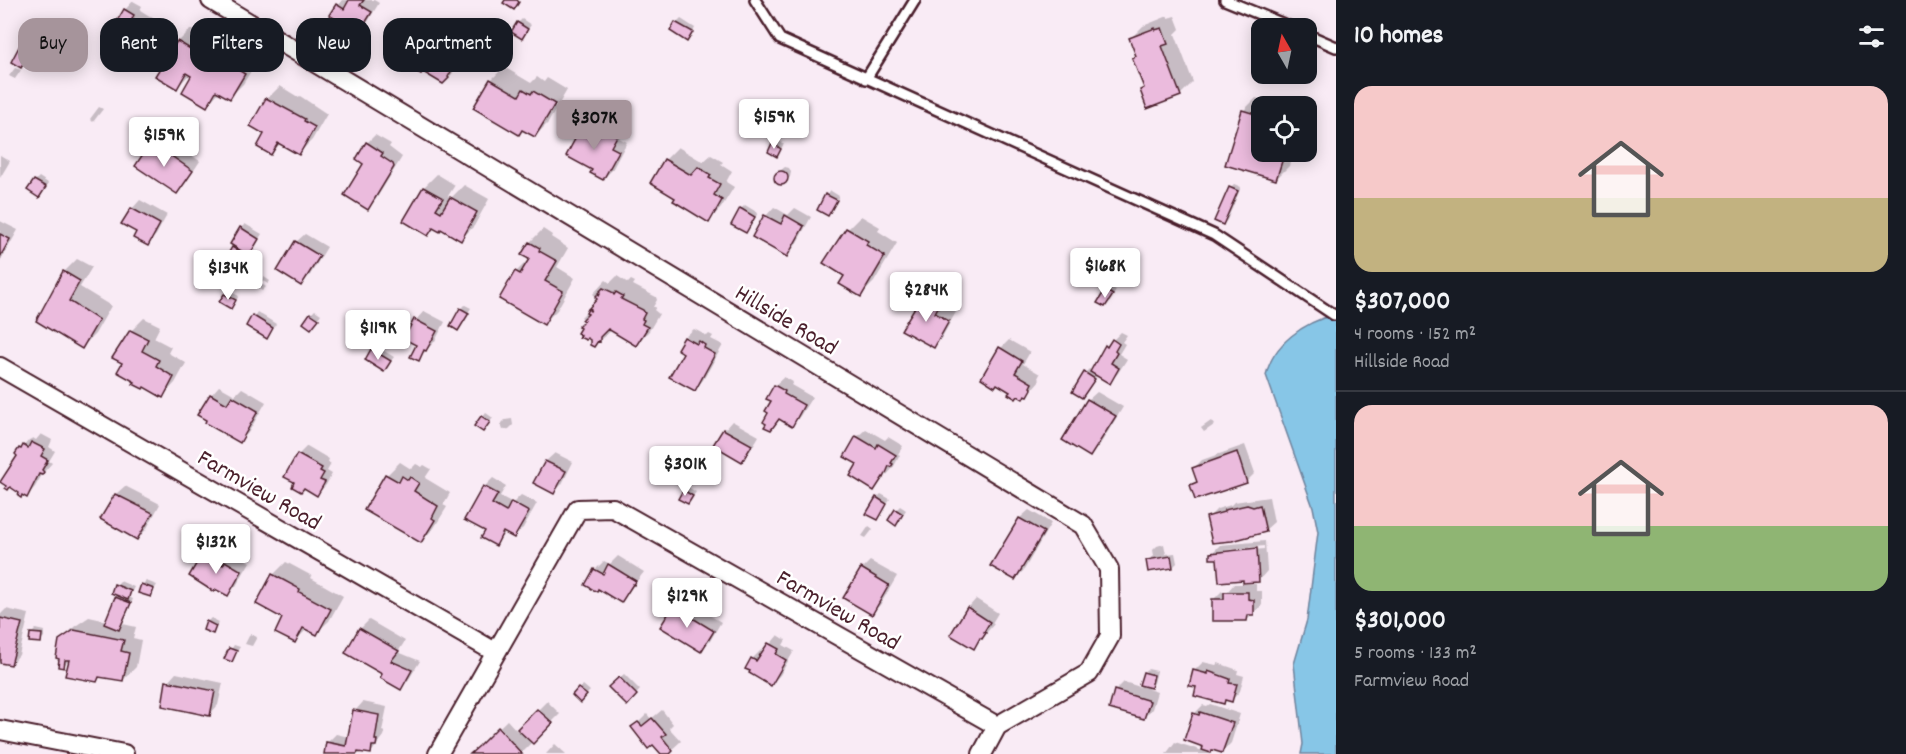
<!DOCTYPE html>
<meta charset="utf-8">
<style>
:root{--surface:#171b24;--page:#242831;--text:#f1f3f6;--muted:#9ea1a6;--line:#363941;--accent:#a6949b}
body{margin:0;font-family:Dekko,sans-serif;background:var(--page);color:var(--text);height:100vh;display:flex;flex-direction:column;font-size:22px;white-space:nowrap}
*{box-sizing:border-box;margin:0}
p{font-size:20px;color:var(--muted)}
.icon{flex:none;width:33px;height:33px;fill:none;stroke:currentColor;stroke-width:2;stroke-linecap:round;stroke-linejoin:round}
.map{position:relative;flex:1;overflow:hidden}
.panel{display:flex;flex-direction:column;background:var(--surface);width:570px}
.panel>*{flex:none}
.banner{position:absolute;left:18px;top:18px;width:570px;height:54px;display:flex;gap:12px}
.needle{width:39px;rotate:351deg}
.fabs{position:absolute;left:1251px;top:18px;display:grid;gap:12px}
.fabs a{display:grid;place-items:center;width:66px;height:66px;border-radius:12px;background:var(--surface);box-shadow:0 3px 15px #0003;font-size:30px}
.price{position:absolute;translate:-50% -51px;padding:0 14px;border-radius:6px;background:#fff;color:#222;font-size:20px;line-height:39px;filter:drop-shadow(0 2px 3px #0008)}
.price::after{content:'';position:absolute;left:50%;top:36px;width:18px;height:14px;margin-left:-9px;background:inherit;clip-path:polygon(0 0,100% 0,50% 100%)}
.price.current{background:var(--accent);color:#111}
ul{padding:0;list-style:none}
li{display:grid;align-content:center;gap:12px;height:318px;padding:0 18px}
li+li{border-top:2px solid var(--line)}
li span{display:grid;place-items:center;height:186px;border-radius:18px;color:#555}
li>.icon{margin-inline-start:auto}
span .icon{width:108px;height:108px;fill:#fffc;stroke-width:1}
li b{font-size:26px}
h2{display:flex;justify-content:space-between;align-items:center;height:72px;padding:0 18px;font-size:26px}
.tag{padding:0 21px;border-radius:18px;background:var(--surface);box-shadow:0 3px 15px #0003;font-size:21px;line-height:54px}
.tag.current{background:var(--accent);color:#111}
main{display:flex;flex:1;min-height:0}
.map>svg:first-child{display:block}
.water{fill:#87c6e7;stroke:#6f839c;stroke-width:1.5}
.shadow{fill:#0003;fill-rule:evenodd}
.building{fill:#ebbbdd;stroke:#4a1f2b;stroke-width:1.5}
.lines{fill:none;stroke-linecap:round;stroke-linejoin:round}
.lane-casing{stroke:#4a1f2b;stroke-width:14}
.street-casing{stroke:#4a1f2b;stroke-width:22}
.lane{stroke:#fff;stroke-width:9}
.street{stroke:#fff;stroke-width:18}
.labels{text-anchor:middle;stroke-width:5;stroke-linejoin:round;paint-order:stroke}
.street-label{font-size:24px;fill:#4a1f2b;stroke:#fff}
</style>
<main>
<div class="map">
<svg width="1336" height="754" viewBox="0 0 1336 754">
<rect width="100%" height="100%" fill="#f9ebf5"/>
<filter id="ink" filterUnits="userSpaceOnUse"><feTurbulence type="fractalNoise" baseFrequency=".0167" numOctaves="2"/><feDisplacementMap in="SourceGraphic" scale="12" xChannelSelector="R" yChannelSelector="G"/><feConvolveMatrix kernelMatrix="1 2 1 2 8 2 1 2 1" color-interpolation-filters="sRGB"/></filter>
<g filter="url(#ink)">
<path class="water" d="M1336,310V754H1301L1303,744L1294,664L1307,620L1318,532L1313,507L1266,375C1273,344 1304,322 1334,315Z"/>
<g class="shadow">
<polygon points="342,0 374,0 379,3 367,23 359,31 331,15"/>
<polygon points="133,1 142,6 140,10 156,20 140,46 132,55 128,45 125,10"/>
<polygon points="1168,16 1168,18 1175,16 1180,29 1175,34 1193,82 1180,95 1145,87 1130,39 1143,26"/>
<polygon points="522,19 531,25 522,37 518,23"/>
<polygon points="681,19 695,28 691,36 677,23"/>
<polygon points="418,23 434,32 435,31 465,51 452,74 443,82 421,69 409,32"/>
<polygon points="191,29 211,40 213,38 236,52 238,49 257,61 243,84 230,97 220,91 207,105 190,74 177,87 157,76 178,42"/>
<polygon points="27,40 35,45 21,66 23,44"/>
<polygon points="504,67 531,83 537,77 544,82 547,78 567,90 548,123 535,136 491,80"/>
<polygon points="15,68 21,70 15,79 9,76"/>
<polygon points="280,86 298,97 300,96 327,114 312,140 299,153 281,143 271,153 266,134 267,99"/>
<polygon points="1256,98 1286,106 1262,106 1262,152 1293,152 1289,166 1276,179 1227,164 1243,111"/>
<polygon points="99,107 103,109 93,122 90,119"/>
<polygon points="611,120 625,127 619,138 627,142 612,170 603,179 594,169 583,129 591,121 604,127"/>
<polygon points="161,135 200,161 185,184 176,192 152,143"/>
<polygon points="375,135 391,144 389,147 402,157 376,199 368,208 365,164 367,143"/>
<polygon points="777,140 784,144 777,155 773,144"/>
<polygon points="678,147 703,162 711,155 723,162 721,164 732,171 726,182 734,187 721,208 708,221 677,198 665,160"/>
<polygon points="0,155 10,161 0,178"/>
<polygon points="785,167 789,168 791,172 790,177 782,184 777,183 775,179 776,174"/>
<polygon points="437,174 455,185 448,196 451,198 464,185 489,199 474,226 461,239 442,228 435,227 428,234 424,187"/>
<polygon points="39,177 48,183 43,192 35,181"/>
<polygon points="1234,184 1241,187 1227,220 1223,224 1230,188"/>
<polygon points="831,191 839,196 828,214 827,195"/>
<polygon points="140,200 167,215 156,235 147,244 132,209"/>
<polygon points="745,205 758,213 749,227 741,209"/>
<polygon points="774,207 788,215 795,208 811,217 795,246 787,255 754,237 766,216"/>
<polygon points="861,216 880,227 878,231 897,243 874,282 861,295 846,275 825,263 848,229"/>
<polygon points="0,221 18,230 0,262"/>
<polygon points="245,224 262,234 249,254 243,251 241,254 233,248 241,228"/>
<polygon points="543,229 552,235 551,237 568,248 557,267 575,278 557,310 544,323 516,272 530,258 530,242"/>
<polygon points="305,234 327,247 310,275 301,284 296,242"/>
<polygon points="77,259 92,267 80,287 111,306 95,334 82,347 38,320 64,272"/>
<polygon points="617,276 628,283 631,280 635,282 633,285 656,297 657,300 653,307 656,307 654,310 659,314 649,331 636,344 612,330 594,345 586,321 581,317 599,299 593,294 606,280 610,283"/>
<polygon points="264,277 270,281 268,284 261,280"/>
<polygon points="259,282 266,287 262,291 256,287"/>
<polygon points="1110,287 1116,291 1105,306 1106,291"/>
<polygon points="931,290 946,298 942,304 956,312 942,337 934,346 922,298"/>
<polygon points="229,291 239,296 231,307 221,302"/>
<polygon points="465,305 471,308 458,329 461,309"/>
<polygon points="315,310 321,314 315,323 311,314"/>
<polygon points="424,311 445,322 435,341 418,359 419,345 406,338 416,320"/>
<polygon points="257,312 276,324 267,337 248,326"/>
<polygon points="144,318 160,326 154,338 171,347 168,353 186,363 175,383 163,396 124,363 114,358 131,331"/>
<polygon points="694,329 707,336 709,334 713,336 711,339 723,345 703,380 695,389 685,352 679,349 685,337"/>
<polygon points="1121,332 1127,335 1122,342 1125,344 1119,354 1127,359 1118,373 1109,382 1097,375 1083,395 1085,373 1089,369 1092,371 1107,346"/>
<polygon points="1009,340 1030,352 1023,364 1040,374 1038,378 1040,380 1027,395 1012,391 1001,348"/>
<polygon points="376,346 394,357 384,370 373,350"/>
<polygon points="784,377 793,382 791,385 812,397 800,416 792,425 780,418 770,428 773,401 768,398 775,385"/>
<polygon points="219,386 235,395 242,388 266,402 248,433 239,441 211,395"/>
<polygon points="1097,392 1123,407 1099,446 1090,455 1088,400"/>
<polygon points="486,413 493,418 483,430 483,417"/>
<polygon points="512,419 513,425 509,429 503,430 501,424 505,420"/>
<polygon points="732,421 759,436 750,451 742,460 724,430"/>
<polygon points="1211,421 1214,425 1204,432 1201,428"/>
<polygon points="866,429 885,440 888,437 903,446 898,454 900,455 893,468 874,489 859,464 857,437"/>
<polygon points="41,434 52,440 49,447 55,451 49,461 52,463 43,473 35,487 27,496 19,455 17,454 29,440 33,438 36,440"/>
<polygon points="1245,445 1255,473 1247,481 1196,499 1192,485 1198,480 1194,468 1202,460"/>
<polygon points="307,446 329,459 328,462 331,464 327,471 332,474 326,485 317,494 298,455"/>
<polygon points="555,453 573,462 562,484 554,492 535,483 546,461"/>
<polygon points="400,462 411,469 416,464 422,467 424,465 431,469 425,478 450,493 443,505 447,507 434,528 421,541 387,475"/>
<polygon points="493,478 506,486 500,496 513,503 521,495 537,503 523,528 514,536 506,532 495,544 487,530 484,487"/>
<polygon points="125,486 160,504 146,530 137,538 102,518 116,494"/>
<polygon points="688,487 696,492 688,503 684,491"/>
<polygon points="881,494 890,499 877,518 877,498"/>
<polygon points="1269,497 1274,522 1265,530 1208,518 1217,509 1231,505 1234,502"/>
<polygon points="900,506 906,510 896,524 896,510"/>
<polygon points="1029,510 1051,523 1024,570 1015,579 992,565 1020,518"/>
<polygon points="869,526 873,529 866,538 862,536"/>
<path d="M1265,541L1267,571L1259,580L1211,554L1220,545ZM1264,546V549L1225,553V550Z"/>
<polygon points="1164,544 1166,554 1175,553 1177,563 1173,567 1148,561 1154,556 1153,550 1157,546"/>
<polygon points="212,546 232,557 235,554 250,562 236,586 227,594 191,575 203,555"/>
<polygon points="618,556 644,572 621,601 599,588 587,584 595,570 604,561 610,564"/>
<polygon points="870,561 897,576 880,605 872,613 862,569"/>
<polygon points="286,562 312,576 311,578 343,596 329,621 316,633 307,629 295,641 284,618 273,575"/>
<polygon points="120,581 134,587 129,597 133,599 123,624 136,627 133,638 141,640 136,667 123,680 102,676 97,681 70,659 63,666 61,641 74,627 89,617 107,621 119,595 116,585"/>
<polygon points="146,581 157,585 150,596 142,585"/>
<polygon points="1234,584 1256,584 1256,591 1262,591 1262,605 1247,620 1214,599 1222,591 1228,591"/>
<polygon points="682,599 721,622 710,641 701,650 674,607"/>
<polygon points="976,599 998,613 992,623 994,624 974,647 968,608"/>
<polygon points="6,609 29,614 19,655 11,664 0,661 0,615"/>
<polygon points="211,618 219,622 212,632 207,622"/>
<polygon points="369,620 405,641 398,652 420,661 409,679 401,688 384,674 360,629"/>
<polygon points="36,629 45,631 44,637 40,641 32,633"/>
<polygon points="250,634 257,637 252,646 245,644"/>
<polygon points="778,635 786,640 783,645 794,651 780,675 771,684 752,659 761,650 764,652"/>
<polygon points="234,645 240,647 231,660 226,658"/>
<polygon points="1203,662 1216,665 1218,663 1238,670 1237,674 1244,676 1240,691 1232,700 1227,699 1224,702 1198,686 1194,671"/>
<polygon points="1148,669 1157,671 1154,683 1148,689 1157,692 1152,709 1143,718 1111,708 1116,690 1124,682 1140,687 1144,673"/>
<polygon points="176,673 223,683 218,705 210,714 168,682"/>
<polygon points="624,674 640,690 627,704 610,687"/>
<polygon points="583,685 590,691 580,701 574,695"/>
<polygon points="547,701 560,714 520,754 472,754 507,720 517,731"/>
<polygon points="363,702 387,707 382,731 385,732 384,736 370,754 362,752 360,754 333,754 327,743 336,734 349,737 355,711"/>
<polygon points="1210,704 1240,714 1231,743 1222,752 1213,749 1209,753 1211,754 1166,754 1175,742 1203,751 1205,746 1194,714 1203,705 1207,706"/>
<polygon points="662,710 673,724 669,728 681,741 667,754 662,754 653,743 633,728 647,714 651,719"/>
<polygon points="555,744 566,754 546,754"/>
</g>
<g class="building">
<polygon points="349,0 364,0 360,5 372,12 359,33 350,28 349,31 343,27 345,25 329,15 336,4 344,9"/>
<polygon points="505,0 517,0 519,2 514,10 503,3"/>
<polygon points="124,9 134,15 132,19 148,29 132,57 122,51 126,45 109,35"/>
<polygon points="517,22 528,29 522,39 511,32"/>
<polygon points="675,22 693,32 687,42 670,31"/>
<polygon points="1155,28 1155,30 1162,28 1166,39 1168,44 1162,46 1181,96 1147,109 1140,90 1144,88 1132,58 1136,56 1129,38"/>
<polygon points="408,31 424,40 425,39 457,60 455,68 453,68 448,77 449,78 443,84 423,72 421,74 417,72 419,69 394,55"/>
<polygon points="177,41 197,53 198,50 222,64 225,62 245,74 230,99 216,91 207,107 182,92 191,76 186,73 177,89 155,76"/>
<polygon points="21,43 32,50 21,68 11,62"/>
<polygon points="490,79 519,96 523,89 531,94 533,91 555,104 535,137 522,130 519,135 473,108"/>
<polygon points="266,98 305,119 304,121 315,127 299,155 278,143 271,155 257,147 264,134 250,126"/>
<polygon points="1242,110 1262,116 1262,152 1285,152 1276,180 1225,165"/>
<polygon points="581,128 597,136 601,128 617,136 611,147 619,151 603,180 590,173 592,170 566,156"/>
<polygon points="151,142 193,171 177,194 135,166"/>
<polygon points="366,142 383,153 381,156 393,164 394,167 368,210 344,195 363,164 356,159"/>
<polygon points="772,143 781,149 777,157 768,152"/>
<polygon points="664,159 691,175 698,167 711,175 709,178 720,184 714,195 722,200 709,223 675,202 673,201 675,198 650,183"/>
<circle cx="781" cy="178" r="7"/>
<polygon points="34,180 46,187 39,198 27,190"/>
<polygon points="423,187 443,198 436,209 441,212 450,197 477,212 461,241 441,229 440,232 433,228 428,236 403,221"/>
<polygon points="1229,187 1238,191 1223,225 1214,221"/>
<polygon points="825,194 837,200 828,216 817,210"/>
<polygon points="131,208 160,224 148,246 133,238 136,232 121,224"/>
<polygon points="740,208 755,217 746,233 731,225"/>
<polygon points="764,215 781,224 785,215 804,226 787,257 752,237"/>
<polygon points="240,227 259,239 249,256 230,244"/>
<polygon points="846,228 868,241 866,245 885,256 861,297 839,284 844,276 823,263"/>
<polygon points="0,234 10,239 0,257"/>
<polygon points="295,241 320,256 301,286 277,271"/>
<polygon points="529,242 540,248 539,251 557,261 545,281 563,291 544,325 499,299 515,271 520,274 529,259 521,255"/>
<polygon points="232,247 242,253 237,260 228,254"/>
<polygon points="63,271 80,281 69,301 99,320 82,349 36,321"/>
<polygon points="603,288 612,292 614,295 616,292 623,296 621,299 643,310 645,313 642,319 644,320 642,324 648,327 636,346 608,329 600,337 600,342 598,341 594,347 590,345 590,340 587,338 586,340 579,337 581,335 577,333 580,328 578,327 584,321 582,320 588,314 586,313 588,309 590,311 591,309 589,308 597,299 595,297 597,295 599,296 600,294 598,293"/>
<polygon points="1105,290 1113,295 1105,307 1097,303"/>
<polygon points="224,294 236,300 231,309 219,302"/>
<polygon points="921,297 938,307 935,313 949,321 934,348 901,330"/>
<polygon points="460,308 469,313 458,331 450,326"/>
<polygon points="310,313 319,319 311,329 303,323"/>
<polygon points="252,315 273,328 267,339 246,326"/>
<polygon points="414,319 437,331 426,351 424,350 419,361 410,357 416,345 404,339"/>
<polygon points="130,330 148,339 142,351 159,360 156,366 174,377 163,398 144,387 143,389 133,384 135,382 117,372 122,363 112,358"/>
<polygon points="684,337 697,344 699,341 705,345 704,348 715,354 695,391 669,377 683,353 677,349"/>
<polygon points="1112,339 1119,344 1115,351 1117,353 1111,363 1119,368 1110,384 1090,372 1105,345 1107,347"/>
<polygon points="999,347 1022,361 1015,373 1032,383 1030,387 1032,389 1028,396 1025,395 1023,399 1018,396 1016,399 1008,394 1010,392 997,384 995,387 981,378"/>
<polygon points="371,349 391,361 384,372 365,360"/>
<polygon points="1084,372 1095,379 1082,398 1072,392"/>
<polygon points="774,385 785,391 784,394 804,405 792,427 779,419 771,430 764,427 766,424 763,422 768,413 765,411 771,401 766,399"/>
<polygon points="210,394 227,404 232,396 258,411 240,443 205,423 206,420 197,415"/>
<polygon points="1087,399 1116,416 1090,457 1062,440"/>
<polygon points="481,416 490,422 483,432 474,426"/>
<polygon points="723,429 752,445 742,462 713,445"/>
<polygon points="856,436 876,448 878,444 896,455 891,463 893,464 891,467 889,466 884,478 883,477 874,491 850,476 857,464 844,457"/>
<polygon points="31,442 45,449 41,456 48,460 42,470 44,472 42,475 39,474 27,498 22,495 21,498 18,496 19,493 10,487 8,490 5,488 6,486 0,482 17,456 15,454 19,448 21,449 23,445 28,448"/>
<polygon points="1237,452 1247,483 1195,500 1190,485 1197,482 1192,468"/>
<polygon points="297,454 322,468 320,471 324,473 320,480 325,482 317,496 304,488 301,492 292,487 294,482 284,477"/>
<polygon points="545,461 566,471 554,494 533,483"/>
<polygon points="385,474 399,482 402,476 408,480 410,477 419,483 414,491 438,506 432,518 435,520 421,543 364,510"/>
<polygon points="483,486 498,494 492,504 506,512 511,502 529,512 514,538 503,532 496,546 481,538 485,531 464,520"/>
<polygon points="683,490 693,496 688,504 678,499"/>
<polygon points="115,494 153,513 137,540 100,519"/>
<polygon points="876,497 887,504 878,520 866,514"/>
<polygon points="1247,505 1253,507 1260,505 1266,532 1232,541 1212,543 1206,517 1224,512 1224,510"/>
<polygon points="895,509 903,514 896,526 888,520"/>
<polygon points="1019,518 1044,532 1015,580 990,566"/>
<polygon points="1257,548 1259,582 1243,583 1243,580 1219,582 1217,559 1210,559 1210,553"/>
<polygon points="202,554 223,565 225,561 242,571 228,596 215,589 214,592 189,576"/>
<polygon points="1171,556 1173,568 1148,572 1146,560"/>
<polygon points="608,564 636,581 634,585 633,584 621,603 598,589 597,592 585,585 594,569 603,574"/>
<polygon points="861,568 889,585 872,615 843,598"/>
<polygon points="272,574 300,589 299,592 331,609 317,635 303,628 295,643 275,633 282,618 256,604"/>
<polygon points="114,584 131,591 128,600 111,593"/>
<polygon points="141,584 154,589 151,597 138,593"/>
<polygon points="1224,592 1248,592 1248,599 1254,600 1254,615 1248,615 1247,621 1212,621 1212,599 1224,599"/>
<polygon points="115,597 131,603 119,630 104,624"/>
<polygon points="673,606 714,631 701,652 660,627"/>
<polygon points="967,607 990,622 984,632 986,633 982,639 980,638 974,649 950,635"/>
<polygon points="0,618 22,623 11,665 0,663"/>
<polygon points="206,621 216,626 213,634 203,630"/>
<polygon points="359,628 399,651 391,661 412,670 401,690 380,678 382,674 345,653"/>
<polygon points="74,630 124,640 121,651 129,653 123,681 99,677 97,682 65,676 69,660 65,660 64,668 58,667 59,659 56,658 59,640"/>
<polygon points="30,633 42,634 41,643 29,642"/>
<polygon points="768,643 779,649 776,654 786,660 771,686 749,673 750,671 745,669 751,658 756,661"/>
<polygon points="229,648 237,651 232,662 224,659"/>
<polygon points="1193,670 1208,674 1208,671 1230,679 1229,683 1237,684 1232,702 1225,700 1224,704 1194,696 1196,687 1189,686"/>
<polygon points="1143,672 1154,675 1151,688 1139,685"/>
<polygon points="619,677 637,695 627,706 608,687"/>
<polygon points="166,681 215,691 210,716 162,706"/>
<polygon points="578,688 587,695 580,703 572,695"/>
<polygon points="1114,690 1150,701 1144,719 1109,709"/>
<polygon points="537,709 553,723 533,744 517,729"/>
<polygon points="353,710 379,715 375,740 377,740 376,746 372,746 371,754 358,752 357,754 324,754 326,742 346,746"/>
<polygon points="1200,712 1233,723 1222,753 1212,750 1211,753 1202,750 1203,747 1184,740 1193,713 1199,715"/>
<polygon points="652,718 666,734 662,737 673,751 670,754 661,754 653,745 648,749 631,727 638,722 642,726"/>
<polygon points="498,727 522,754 470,754 479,746"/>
</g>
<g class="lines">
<defs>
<g id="lane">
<polyline points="755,0 780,39 1214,235 1334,315"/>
<polyline points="1225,0 1293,28"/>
<polyline points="1306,34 1336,47"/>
<polyline points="866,79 915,0"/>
</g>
<g id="street">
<polyline points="211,0 1083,525 1109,569 1110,636 1089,673 997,726 982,754"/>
<polyline points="0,367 495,652"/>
<polyline points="0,730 124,754"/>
<polyline points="438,754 578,509 613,508 997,726"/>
</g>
</defs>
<use href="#lane" class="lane-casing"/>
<use href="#street" class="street-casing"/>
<use href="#lane" class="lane"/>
<use href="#street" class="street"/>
</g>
</g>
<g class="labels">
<g class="street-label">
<text transform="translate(787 319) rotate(31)" y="8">Hillside Road</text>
<text transform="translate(260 489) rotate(30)" y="8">Farmview Road</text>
<text transform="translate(839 609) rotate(30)" y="8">Farmview Road</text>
</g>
</g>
</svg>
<div class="fabs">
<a><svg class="needle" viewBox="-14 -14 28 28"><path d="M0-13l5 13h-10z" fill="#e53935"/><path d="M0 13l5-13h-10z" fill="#9ea1a6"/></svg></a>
<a><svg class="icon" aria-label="locate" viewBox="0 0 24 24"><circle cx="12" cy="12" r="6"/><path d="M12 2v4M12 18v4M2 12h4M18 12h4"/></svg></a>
</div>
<b class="price" style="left:774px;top:150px">$159K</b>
<b class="price current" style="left:594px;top:151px">$307K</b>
<b class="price" style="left:164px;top:168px">$159K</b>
<b class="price" style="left:1105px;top:299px">$168K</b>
<b class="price" style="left:228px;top:301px">$134K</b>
<b class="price" style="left:926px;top:323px">$284K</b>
<b class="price" style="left:378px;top:361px">$119K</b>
<b class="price" style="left:685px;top:497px">$301K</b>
<b class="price" style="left:216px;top:575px">$132K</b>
<b class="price" style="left:687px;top:629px">$129K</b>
<div class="banner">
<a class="tag current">Buy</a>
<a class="tag">Rent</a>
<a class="tag">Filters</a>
<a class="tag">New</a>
<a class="tag">Apartment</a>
</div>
</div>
<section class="panel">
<h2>10 homes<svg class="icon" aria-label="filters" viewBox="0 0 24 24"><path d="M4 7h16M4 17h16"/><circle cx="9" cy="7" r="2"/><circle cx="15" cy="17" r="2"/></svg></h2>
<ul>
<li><span style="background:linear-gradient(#f6c9c9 60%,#c2b280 0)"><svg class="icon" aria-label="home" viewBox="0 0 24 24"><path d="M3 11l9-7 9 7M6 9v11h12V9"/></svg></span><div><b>$307,000</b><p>4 rooms · 152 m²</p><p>Hillside Road</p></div></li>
<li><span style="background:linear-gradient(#f6c9c9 65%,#8fb573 0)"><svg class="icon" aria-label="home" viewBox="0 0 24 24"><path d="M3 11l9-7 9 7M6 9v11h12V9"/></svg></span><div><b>$301,000</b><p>5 rooms · 133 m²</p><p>Farmview Road</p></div></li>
</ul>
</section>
</main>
